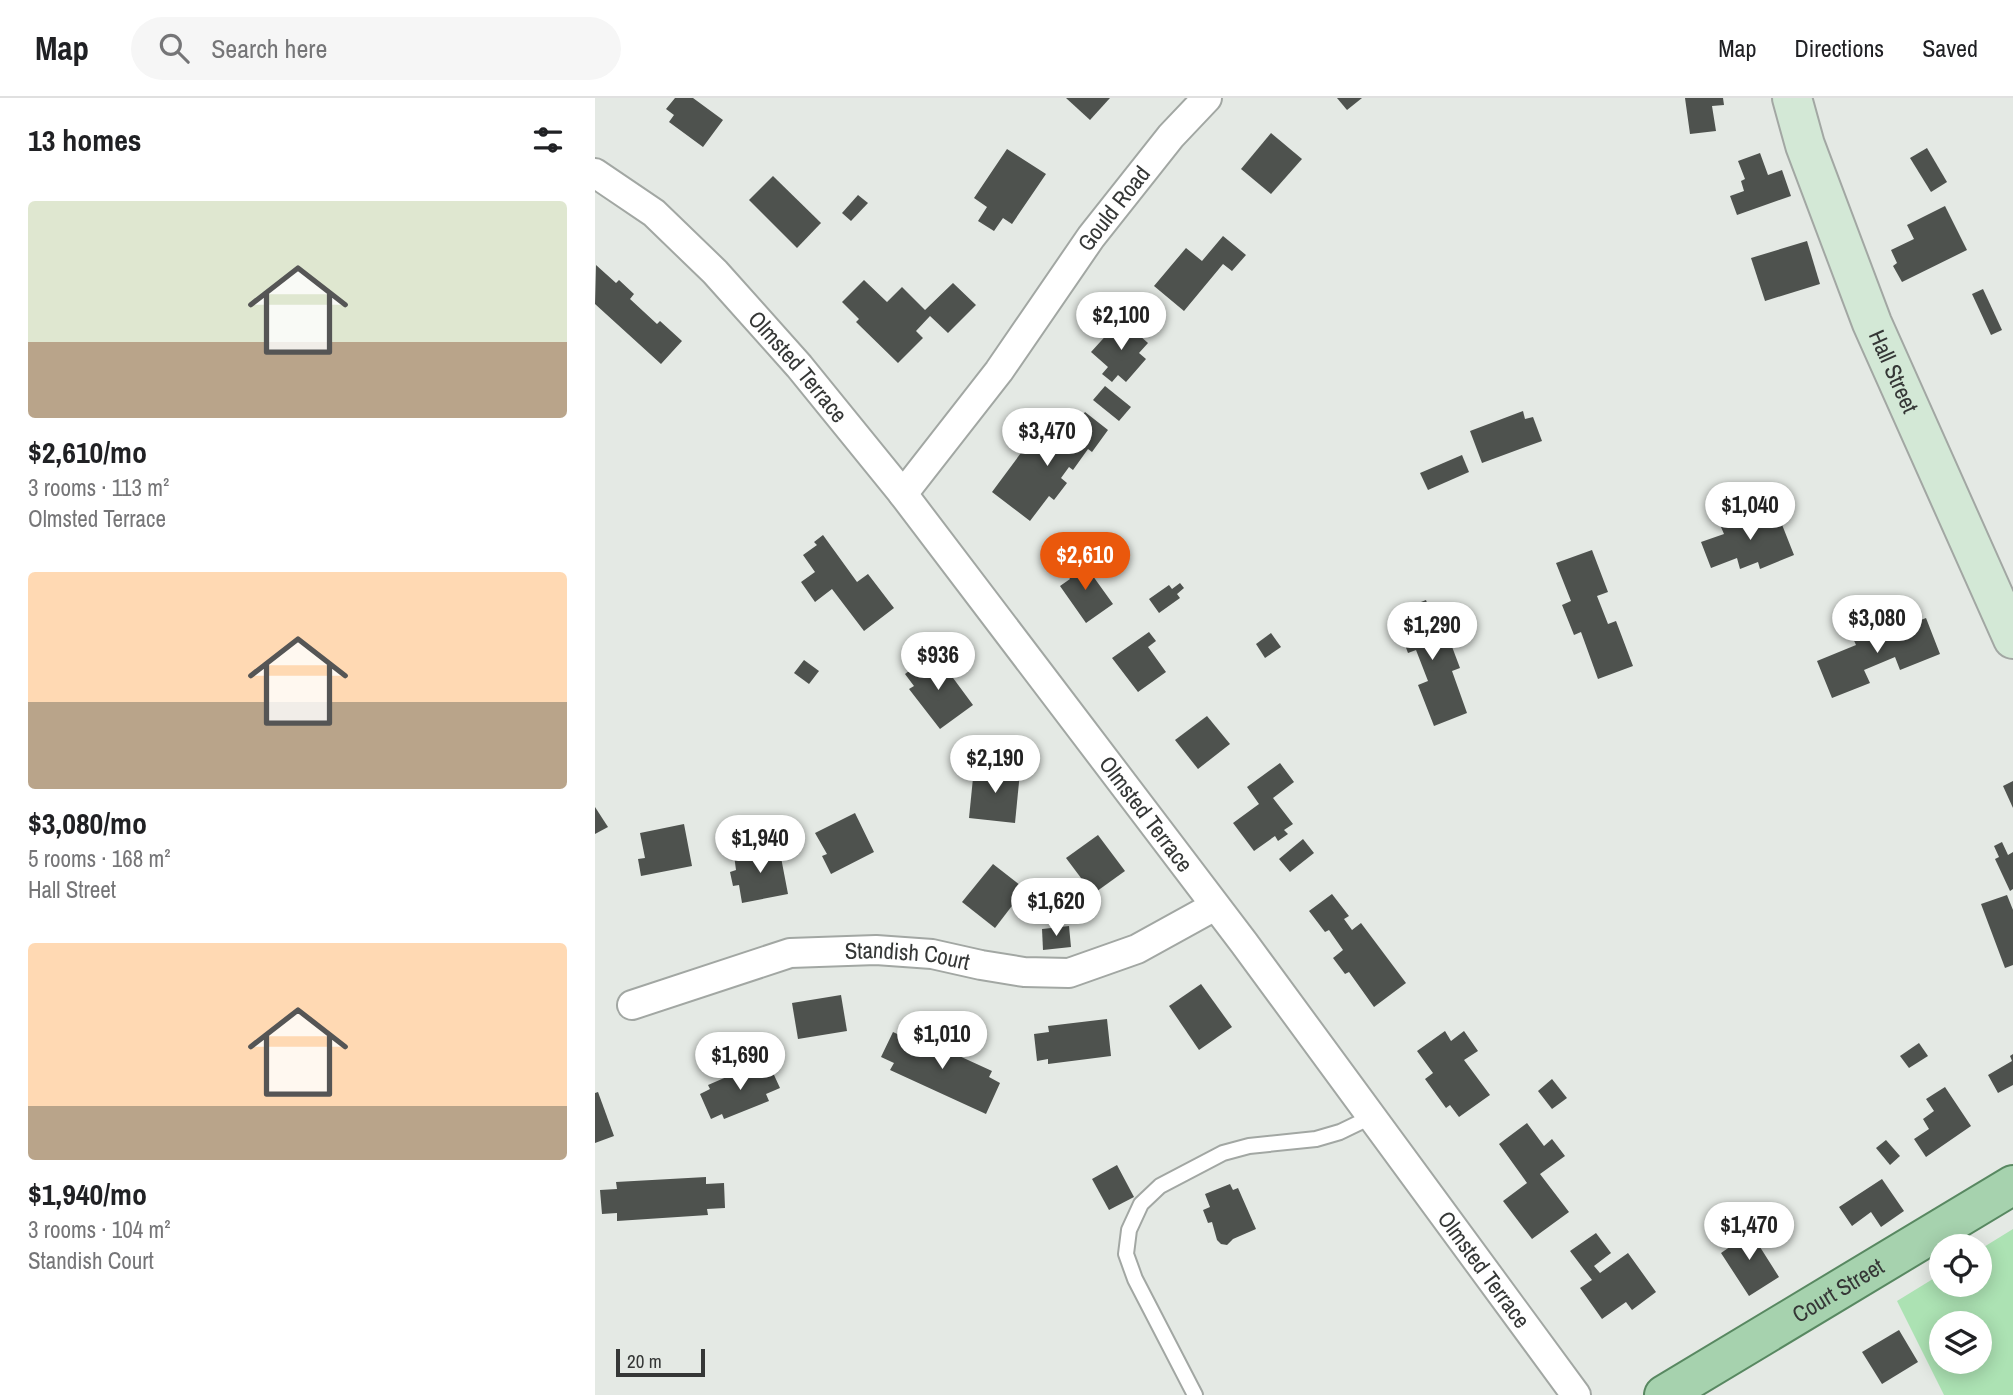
<!DOCTYPE html>
<meta charset="utf-8">
<style>
:root{--surface:#fff;--page:#f6f6f6;--text:#202124;--muted:#757577;--line:#e0e0e0;--accent:#ea580c}
body{margin:0;font-family:"Archivo Narrow",sans-serif;background:var(--page);color:var(--text);height:100vh;display:flex;flex-direction:column;font-size:26px;white-space:nowrap}
*{box-sizing:border-box;margin:0}
p{font-size:23px;color:var(--muted)}
.icon{flex:none;width:38px;height:38px;fill:none;stroke:currentColor;stroke-width:2;stroke-linecap:round;stroke-linejoin:round}
.map{position:relative;flex:1;overflow:hidden}
.details{display:flex;flex-direction:column;background:var(--surface);width:595px}
.details>*{flex:none}
.tools{position:absolute;left:1334px;top:1136px;display:grid;gap:14px}
.tools a{display:grid;place-items:center;width:63px;height:63px;border-radius:50%;background:var(--surface);box-shadow:0 4px 18px #0003;font-size:35px}
.scale{position:absolute;left:21px;bottom:18px;width:89px;box-sizing:border-box;padding-left:7px;border:4px solid #353736;border-top:0;font-size:19px;line-height:24px;white-space:nowrap;color:#353736;-webkit-text-stroke:5px #e4e9e4;paint-order:stroke}
.price{position:absolute;translate:-50% -60px;padding:0 16px;border-radius:24px;background:#fff;color:#222;font-size:23px;line-height:46px;filter:drop-shadow(0 2px 4px #0008)}
.price::after{content:'';position:absolute;left:50%;top:42px;width:21px;height:16px;margin-left:-10px;background:inherit;clip-path:polygon(0 0,100% 0,50% 100%)}
.price.selected{background:var(--accent);color:#fff}
ul{padding:0;list-style:none}
li{display:grid;align-content:center;gap:14px;height:371px;padding:0 28px}
li span{display:grid;place-items:center;height:217px;border-radius:7px;color:#555}
li>.icon{margin-inline-start:auto}
span .icon{width:126px;height:126px;fill:#fffc;stroke-width:1}
li b{font-size:30px}
h2{display:flex;justify-content:space-between;align-items:center;height:84px;padding:0 28px;font-size:30px}
header{display:flex;align-items:center;gap:42px;box-sizing:border-box;height:98px;padding:0 35px;background:var(--surface);border-bottom:2px solid var(--line)}
header strong{font-size:33px}
nav{display:flex;gap:38px;margin-inline-start:auto;font-size:24px}
.search{width:490px;height:63px;background:var(--page);display:flex;align-items:center;gap:18px;box-sizing:border-box;padding:0 24px;border-radius:38px;color:var(--muted);font-size:26px}
main{display:flex;flex:1;min-height:0}
.map>svg:first-child{display:block}
.green{fill:#ace2b3;fill-rule:evenodd}
.building{fill:#4e524e}
.lines{fill:none;stroke-linecap:round;stroke-linejoin:round}
.lane-casing{stroke:#a2a7a3;stroke-width:18}
.street-casing{stroke:#a2a7a3;stroke-width:32}
.secondary-casing{stroke:#a2a7a3;stroke-width:42}
.primary-casing{stroke:#588861;stroke-width:42}
.lane{stroke:#fff;stroke-width:14}
.street{stroke:#fff;stroke-width:28}
.secondary{stroke:#d3e8d6;stroke-width:38}
.primary{stroke:#a6d2ae;stroke-width:38}
.labels{text-anchor:middle;stroke-width:7;stroke-linejoin:round;paint-order:stroke}
.street-label{font-size:23px;fill:#353736;stroke:#e4e9e4}
</style>
<header>
<strong>Map</strong>
<div class="search"><svg class="icon" aria-label="search" viewBox="0 0 24 24"><circle cx="10" cy="10" r="6"/><path d="M15 15l6 6"/></svg>Search here</div>
<nav><a>Map</a><a>Directions</a><a>Saved</a></nav>
</header>
<main>
<section class="details">
<h2>13 homes<svg class="icon" aria-label="filters" viewBox="0 0 24 24"><path d="M4 7h16M4 17h16"/><circle cx="9" cy="7" r="2"/><circle cx="15" cy="17" r="2"/></svg></h2>
<ul>
<li><span style="background:linear-gradient(#dfe7d0 65%,#b9a48a 0)"><svg class="icon" aria-label="home" viewBox="0 0 24 24"><path d="M3 11l9-7 9 7M6 9v11h12V9"/></svg></span><div><b>$2,610/mo</b><p>3 rooms · 113 m²</p><p>Olmsted Terrace</p></div></li>
<li><span style="background:linear-gradient(#ffd9b3 60%,#b9a48a 0)"><svg class="icon" aria-label="home" viewBox="0 0 24 24"><path d="M3 11l9-7 9 7M6 9v11h12V9"/></svg></span><div><b>$3,080/mo</b><p>5 rooms · 168 m²</p><p>Hall Street</p></div></li>
<li><span style="background:linear-gradient(#ffd9b3 75%,#b9a48a 0)"><svg class="icon" aria-label="home" viewBox="0 0 24 24"><path d="M3 11l9-7 9 7M6 9v11h12V9"/></svg></span><div><b>$1,940/mo</b><p>3 rooms · 104 m²</p><p>Standish Court</p></div></li>
</ul>
</section>
<div class="map">
<svg width="1418" height="1297" viewBox="0 0 1418 1297">
<rect width="100%" height="100%" fill="#e4e9e4"/>
<path class="green" d="M1418,1131V1297H1349L1302,1203L1346,1176V1186H1384V1152ZM1346,1225H1384V1264H1346Z"/>
<g class="building">
<polygon points="80,0 98,0 128,22 108,49 74,24 79,17 71,11"/>
<polygon points="471,0 515,0 495,22"/>
<polygon points="742,0 767,0 752,12"/>
<polygon points="1090,0 1128,0 1129,7 1117,8 1121,33 1095,36"/>
<polygon points="676,35 707,61 676,96 646,71"/>
<polygon points="1332,50 1352,84 1336,94 1315,60"/>
<polygon points="412,51 451,76 417,126 408,120 399,133 383,123 392,109 379,100"/>
<polygon points="1165,55 1173,77 1187,72 1196,98 1142,117 1135,98 1149,93 1146,83 1150,81 1143,63"/>
<polygon points="178,78 226,125 202,150 154,102"/>
<polygon points="263,97 273,105 256,123 247,115"/>
<polygon points="1350,108 1372,152 1307,184 1298,168 1302,165 1296,152 1319,141 1312,127"/>
<polygon points="628,138 651,157 637,173 628,166 589,213 559,188 591,150 607,163"/>
<polygon points="1212,143 1225,186 1170,203 1156,160"/>
<polygon points="1,167 21,185 24,182 39,196 35,201 62,226 65,223 87,243 66,266 0,206"/>
<polygon points="269,182 292,204 307,189 330,212 358,185 381,207 353,235 335,218 321,233 328,240 303,265 261,224 264,221 247,204"/>
<polygon points="1388,191 1407,232 1396,237 1377,196"/>
<polygon points="526,221 553,245 544,255 551,261 531,284 523,277 517,284 507,276 513,269 496,254"/>
<polygon points="510,288 536,309 524,323 498,302"/>
<polygon points="928,313 930,321 938,319 947,343 887,365 875,333"/>
<polygon points="490,314 513,332 497,354 493,351 478,372 474,369 466,380 472,385 459,402 454,398 435,423 397,394 437,340 458,356"/>
<polygon points="867,357 874,374 833,392 825,375"/>
<polygon points="1180,409 1199,457 1165,471 1163,464 1145,471 1142,460 1116,470 1106,444 1129,436 1126,429"/>
<polygon points="228,437 262,484 273,476 299,510 269,533 237,491 220,504 206,484 220,474 208,457 222,447 219,444"/>
<polygon points="997,452 1013,494 1002,498 1013,526 1021,523 1038,568 1003,581 986,534 979,537 967,507 976,503 961,465"/>
<polygon points="485,460 518,506 491,525 465,488 475,481 469,472"/>
<polygon points="585,485 589,490 582,496 585,500 564,515 554,501 574,487 577,491"/>
<polygon points="831,502 845,541 853,538 865,570 857,573 872,615 839,628 823,587 833,583 821,552 813,555 798,515"/>
<polygon points="1331,520 1345,556 1305,572 1300,559 1269,572 1275,585 1237,600 1222,563 1261,547 1257,538 1288,526 1292,535"/>
<polygon points="554,534 561,543 553,549 571,574 543,594 517,560"/>
<polygon points="676,535 686,549 670,560 661,546"/>
<polygon points="334,558 342,569 347,565 378,607 345,631 314,591 319,588 310,576"/>
<polygon points="209,562 224,573 214,586 199,575"/>
<polygon points="612,618 635,646 603,671 580,642"/>
<polygon points="685,665 699,684 678,700 698,726 689,732 693,736 683,743 680,738 659,753 638,725 664,706 652,689"/>
<polygon points="379,670 425,674 420,725 374,720"/>
<polygon points="1418,683 1418,710 1408,688"/>
<polygon points="0,709 13,729 0,736"/>
<polygon points="260,715 279,754 236,776 227,758 232,756 220,735"/>
<polygon points="89,726 97,768 46,778 43,761 50,760 45,735"/>
<polygon points="503,737 530,773 498,796 471,760"/>
<polygon points="708,741 719,755 695,774 684,761"/>
<polygon points="1407,744 1413,757 1418,754 1418,791 1415,793 1400,761 1404,759 1399,748"/>
<polygon points="184,749 193,796 147,805 144,787 138,788 135,774 141,772 139,757"/>
<polygon points="398,766 430,791 400,830 367,804"/>
<polygon points="737,796 754,818 749,821 757,832 766,825 811,885 779,909 754,874 750,876 738,860 748,852 734,832 730,834 714,813"/>
<polygon points="1412,797 1418,812 1418,867 1410,870 1386,806"/>
<polygon points="474,828 476,849 448,852 447,831"/>
<polygon points="606,886 637,929 604,952 574,908"/>
<polygon points="246,897 252,933 203,941 197,905"/>
<polygon points="512,921 516,958 453,966 453,961 442,963 439,936 454,934 453,928"/>
<polygon points="850,933 856,943 869,933 883,953 869,962 895,997 864,1019 855,1007 851,1010 830,981 838,975 822,953"/>
<polygon points="298,934 311,940 314,935 397,973 394,979 405,985 391,1016 295,972 299,965 286,959"/>
<polygon points="1324,945 1333,958 1314,970 1305,958"/>
<polygon points="1418,956 1418,987 1403,995 1393,977 1417,963 1415,958"/>
<polygon points="174,966 185,990 171,996 174,1003 129,1021 127,1016 116,1021 105,996 115,991 113,987 157,968 159,972"/>
<polygon points="957,981 972,1000 957,1011 943,993"/>
<polygon points="1350,989 1376,1028 1331,1059 1319,1041 1334,1031 1328,1021 1339,1013 1331,1001"/>
<polygon points="3,994 19,1038 0,1045 0,995"/>
<polygon points="932,1025 949,1048 957,1041 970,1058 945,1076 974,1114 937,1141 908,1103 932,1085 904,1046"/>
<polygon points="1291,1042 1305,1058 1295,1067 1281,1050"/>
<polygon points="522,1067 539,1099 514,1112 497,1081"/>
<polygon points="111,1079 111,1086 129,1085 130,1110 112,1111 113,1117 22,1123 22,1115 7,1116 5,1092 22,1091 21,1084"/>
<polygon points="1287,1081 1309,1113 1286,1129 1276,1114 1257,1128 1244,1109"/>
<polygon points="635,1086 638,1092 643,1090 661,1131 638,1141 632,1147 626,1146 622,1142 617,1124 613,1125 608,1112 615,1109 610,1096"/>
<polygon points="1145,1128 1154,1141 1158,1138 1184,1179 1154,1198 1126,1155 1139,1146 1132,1136"/>
<polygon points="1001,1135 1016,1155 999,1168 1005,1175 1033,1155 1061,1194 1037,1212 1031,1204 1007,1221 985,1190 997,1182 975,1153"/>
<polygon points="1304,1232 1323,1264 1287,1286 1267,1254"/>
</g>
<g class="lines">
<defs>
<polyline id="lane" points="600,1297 540,1181 531,1156 534,1132 546,1106 565,1088 628,1055 654,1048 721,1041 745,1034 776,1019"/>
<g id="street">
<path id="s1" d="M0,75L59,115L120,174L204,268L308,396L649,845L981,1297"/>
<path id="s2" d="M308,396L404,273L496,139L576,38L612,0"/>
<path id="s3" d="M37,907L195,855L281,852L337,856L386,867L429,874L474,875L542,851L620,808"/>
</g>
<g id="secondary">
<path id="s4" d="M1197,0L1210,47L1277,225L1418,541"/>
</g>
<g id="primary">
<path id="s5" d="M1069,1297L1418,1087"/>
</g>
</defs>
<use href="#lane" class="lane-casing"/>
<use href="#street" class="street-casing"/>
<use href="#secondary" class="secondary-casing"/>
<use href="#primary" class="primary-casing"/>
<use href="#lane" class="lane"/>
<use href="#street" class="street"/>
<use href="#secondary" class="secondary"/>
<use href="#primary" class="primary"/>
</g>
<g class="labels">
<g class="street-label">
<text dy="8" stroke="none"><textPath href="#s2" startOffset="355">Gould Road</textPath></text>
<text dy="8" stroke="none"><textPath href="#s1" startOffset="282">Olmsted Terrace</textPath></text>
<text dy="8" stroke="none"><textPath href="#s4" startOffset="292">Hall Street</textPath></text>
<text dy="8" stroke="none"><textPath href="#s1" startOffset="849">Olmsted Terrace</textPath></text>
<text dy="8" stroke="none"><textPath href="#s3" startOffset="284">Standish Court</textPath></text>
<text dy="8" stroke="none"><textPath href="#s1" startOffset="1416">Olmsted Terrace</textPath></text>
<text dy="8" stroke="none"><textPath href="#s5" startOffset="203">Court Street</textPath></text>
</g>
</g>
</svg>
<div class="tools">
<a><svg class="icon" aria-label="locate" viewBox="0 0 24 24"><circle cx="12" cy="12" r="6"/><path d="M12 2v4M12 18v4M2 12h4M18 12h4"/></svg></a>
<a><svg class="icon" aria-label="layers" viewBox="0 0 24 24"><path d="M12 4l9 5-9 5-9-5zM3 14l9 5 9-5"/></svg></a>
</div>
<div class="scale">20 m</div>
<b class="price" style="left:526px;top:254px">$2,100</b>
<b class="price" style="left:452px;top:370px">$3,470</b>
<b class="price" style="left:1155px;top:444px">$1,040</b>
<b class="price selected" style="left:490px;top:494px">$2,610</b>
<b class="price" style="left:1282px;top:557px">$3,080</b>
<b class="price" style="left:837px;top:564px">$1,290</b>
<b class="price" style="left:343px;top:594px">$936</b>
<b class="price" style="left:400px;top:697px">$2,190</b>
<b class="price" style="left:165px;top:777px">$1,940</b>
<b class="price" style="left:461px;top:840px">$1,620</b>
<b class="price" style="left:347px;top:973px">$1,010</b>
<b class="price" style="left:145px;top:994px">$1,690</b>
<b class="price" style="left:1154px;top:1164px">$1,470</b>
</div>
</main>
